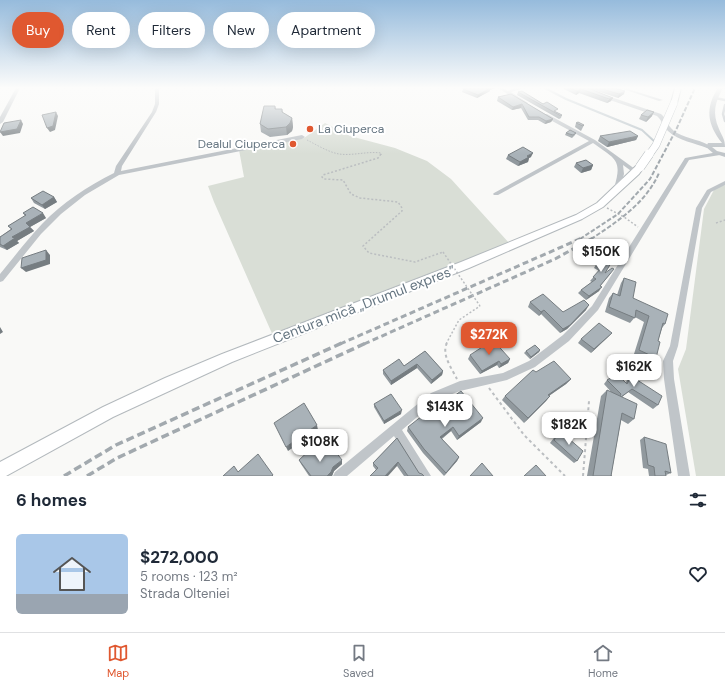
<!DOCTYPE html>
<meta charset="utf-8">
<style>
:root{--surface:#fff;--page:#f2f2f3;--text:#1f2937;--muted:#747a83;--line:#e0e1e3;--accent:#e05830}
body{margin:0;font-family:"DM Sans",sans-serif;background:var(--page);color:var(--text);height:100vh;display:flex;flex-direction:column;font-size:15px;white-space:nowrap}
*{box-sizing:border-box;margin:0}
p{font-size:13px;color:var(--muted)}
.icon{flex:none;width:22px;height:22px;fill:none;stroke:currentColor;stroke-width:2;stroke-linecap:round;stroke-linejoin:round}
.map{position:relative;height:476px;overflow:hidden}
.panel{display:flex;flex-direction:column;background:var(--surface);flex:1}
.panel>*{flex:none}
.guide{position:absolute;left:12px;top:12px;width:400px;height:36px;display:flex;gap:8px}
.price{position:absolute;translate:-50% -34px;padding:0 9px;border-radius:8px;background:#fff;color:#222;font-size:13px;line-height:26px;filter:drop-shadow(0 1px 2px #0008)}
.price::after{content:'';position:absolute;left:50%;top:24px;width:12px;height:9px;margin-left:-6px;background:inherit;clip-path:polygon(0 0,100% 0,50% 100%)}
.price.active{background:var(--accent);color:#fff}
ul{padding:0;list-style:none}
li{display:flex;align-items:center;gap:12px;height:100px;padding:0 16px}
li span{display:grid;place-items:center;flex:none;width:112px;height:80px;border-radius:6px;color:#555}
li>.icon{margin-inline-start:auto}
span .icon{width:48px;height:48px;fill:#fffc;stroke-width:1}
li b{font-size:17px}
h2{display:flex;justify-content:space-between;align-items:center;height:48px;padding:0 16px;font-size:17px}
.chip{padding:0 14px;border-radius:18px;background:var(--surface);box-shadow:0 4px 16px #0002;font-size:14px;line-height:36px}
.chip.active{background:var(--accent);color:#fff}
.tabs{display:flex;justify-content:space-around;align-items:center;height:56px;border-top:1px solid var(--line);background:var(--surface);font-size:11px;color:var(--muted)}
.tabs a{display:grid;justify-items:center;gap:2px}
.tabs .active{color:var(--accent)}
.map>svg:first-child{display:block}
.green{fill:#d9ded6}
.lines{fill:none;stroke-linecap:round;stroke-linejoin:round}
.stream{stroke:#bcc6cb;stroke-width:2}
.secondary-casing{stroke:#b3b9bd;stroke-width:2}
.path-far2{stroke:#bbbec1;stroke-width:1;stroke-dasharray:1.5 1.5;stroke-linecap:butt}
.path-far1{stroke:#bbbec1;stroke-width:1.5;stroke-dasharray:2 2;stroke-linecap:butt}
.path{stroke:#bbbec1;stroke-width:2;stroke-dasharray:3 3;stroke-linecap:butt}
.service{stroke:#c0c5c9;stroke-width:2.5}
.minor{fill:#c0c5c9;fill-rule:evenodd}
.tertiary{fill:#c0c5c9;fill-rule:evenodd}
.secondary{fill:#fff;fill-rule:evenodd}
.rail-far2{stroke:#a2a9ae;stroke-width:2;stroke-dasharray:4.5 2;stroke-linecap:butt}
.rail-far1{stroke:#a2a9ae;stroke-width:3;stroke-dasharray:6 3.5;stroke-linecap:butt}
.rail{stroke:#a2a9ae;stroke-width:3.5;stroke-dasharray:8 4;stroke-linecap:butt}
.secondary-bridge-far1-casing{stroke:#b3b9bd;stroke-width:8;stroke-linecap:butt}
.secondary-bridge-casing{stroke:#b3b9bd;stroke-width:10;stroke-linecap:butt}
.path-bridge{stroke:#bbbec1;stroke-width:1.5;stroke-dasharray:2 2;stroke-linecap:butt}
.secondary-bridge-far1{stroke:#fff;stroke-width:7}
.secondary-bridge{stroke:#fff;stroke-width:9}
.wall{fill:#91999e}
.shaded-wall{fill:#767d81}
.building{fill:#a9b2b8;stroke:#767d81}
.poi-dot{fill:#e05830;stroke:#fff;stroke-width:1.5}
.labels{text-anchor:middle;stroke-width:4;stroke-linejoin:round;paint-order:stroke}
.far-poi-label{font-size:12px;fill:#657581;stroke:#fff;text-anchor:start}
.street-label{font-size:14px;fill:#657581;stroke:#fff}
</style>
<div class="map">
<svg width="725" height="476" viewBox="0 0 725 476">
<rect width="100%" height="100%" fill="#f9f9f7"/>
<g class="green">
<polygon points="325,123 350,136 395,148 427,161 451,179 511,245 274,338 214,202 208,186 244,177 239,150 304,138"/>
<polygon points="725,185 725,476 696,476 678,369 686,349 704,209 715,188"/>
</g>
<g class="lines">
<polyline class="stream" points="545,88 566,99 642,130 655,142"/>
<defs>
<g id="secondary">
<polygon points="675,88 681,88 677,103 674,105 671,103"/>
<polygon points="637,165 640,165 644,167 639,174 603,207 582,219 469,268 232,362 113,417 6,476 0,476 0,462 103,407 165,378 222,354 461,262 576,215 597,203"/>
</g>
</defs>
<use href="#secondary" class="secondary-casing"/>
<path class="path-far2" d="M307,140C317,145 328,152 339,154C353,156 367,151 381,153V155"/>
<g class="path-far1">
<polyline points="381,154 378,158 323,175 322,177 324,179 343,180 351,194 360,198 398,202 402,208 402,211 363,246 369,253 415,262 443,252"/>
<polyline points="607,208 624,217 638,227"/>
<polyline points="716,223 725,220"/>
<polyline points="446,344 459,320 480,306"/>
</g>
<g class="path">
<path d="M447,343C441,354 452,369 457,379"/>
<polyline points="489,388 524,435 565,476"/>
<polyline points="583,476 589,401"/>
</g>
<g class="service">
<polyline points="715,98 725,100"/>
<polyline points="725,105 723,114 725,121"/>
</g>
<g class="minor">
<polygon points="16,88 20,88 3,122 0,124 0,117"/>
<path d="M155,88H159V104L156,112L122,166L121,171L302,135L305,137L302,139L119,175L85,195L61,214L41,234L3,281L0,282V274C14,257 27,240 42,224C62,203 88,186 114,173L116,166L152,112L155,104Z"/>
<polygon points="498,88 503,88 508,91 516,88 521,88 521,89 511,92 528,103 524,104"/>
<polygon points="620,88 625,88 663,100 659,101"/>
<path d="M601,95H605L661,114C668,120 667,127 677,133C688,139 702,140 712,147L711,148H707C695,143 679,141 668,131C663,127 662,120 657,116L601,97Z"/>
<path d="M543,114H547L595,140L639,172L636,174L634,173L623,165L624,174L620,188L617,190L615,189L614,188C623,159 615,159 593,143L498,195H494L493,194L494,193L589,141L543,116Z"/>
<polygon points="718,152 721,154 720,155 689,160 598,310 569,341 535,367 507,380 460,391 437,400 402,430 431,476 419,476 394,436 347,476 333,476 335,472 431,393 460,381 503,373 529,361 563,335 592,306 685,158"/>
<polygon points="725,181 725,185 711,192 702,208 678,346 673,361 674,379 690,476 678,476 664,379 663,361 670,346 696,208 707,190"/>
</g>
<path class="tertiary" d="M718,88H723C715,102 712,113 719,129C722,136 725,139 725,147H712L717,151L725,153V157L713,153L706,147L708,143H722C707,124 705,108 718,88Z"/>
<use href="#secondary" class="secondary"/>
<g class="rail-far2">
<polyline points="580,239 618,214 650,179 676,130 695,88"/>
<path d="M591,239C617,222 646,203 659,173"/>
</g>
<g class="rail-far1">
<polyline points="340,344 582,238"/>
<polyline points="364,344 555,259 593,238"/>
</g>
<g class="rail">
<polyline points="64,476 116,445 342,343"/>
<polyline points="87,476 117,458 366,343"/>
</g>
<defs>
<polyline id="secondary-bridge-far1" points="649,155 656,145 674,103"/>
<polyline id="secondary-bridge" points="640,167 649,154"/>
</defs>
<use href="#secondary-bridge-far1" class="secondary-bridge-far1-casing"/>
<use href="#secondary-bridge" class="secondary-bridge-casing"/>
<polyline class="path-bridge" points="443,252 480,306"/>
<use href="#secondary-bridge-far1" class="secondary-bridge-far1"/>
<use href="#secondary-bridge" class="secondary-bridge"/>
</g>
<g class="wall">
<polygon points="564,88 588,88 611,101 607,103 579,93 576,95 564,89"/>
<polygon points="588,88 614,88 624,94 618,98"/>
<polygon points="463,89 490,90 490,91 477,98 462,92"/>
<polygon points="518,92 562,115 561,118 559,119 517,95"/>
<polygon points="511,94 553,119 551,122 545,124 538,120 528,120 521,108 512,110 497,101 498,97"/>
<polygon points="275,106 276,109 282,109 283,113 292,118 293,127 292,131 287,135 270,137 261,132 260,124"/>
<polygon points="641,115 652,116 646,122 639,119"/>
<polygon points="576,123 584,125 581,131 575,127"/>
<polygon points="566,133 576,133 575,135 572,138 565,135"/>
<polygon points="600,136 638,136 636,140 607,147 598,141"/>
<polygon points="508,155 531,157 529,158 528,162 518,166 506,159"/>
<polygon points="576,163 593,165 591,170 581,173 574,167"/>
<polygon points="54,197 57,202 45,209 34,203 31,198"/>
<polygon points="23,213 46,218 30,227 34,231 17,241 19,243 7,250 0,247 0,237 11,229 8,226 25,216"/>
<polygon points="605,250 605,273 611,273 600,286 599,291 586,300 578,293 581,290 592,282 590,281 599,271 594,268"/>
<polygon points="624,278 633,298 665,324 662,328 658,341 656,358 650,363 634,354 644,322 635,317 630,323 605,312 609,298 613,293 617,295 621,283"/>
<polygon points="530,302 563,312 586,310 567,329 560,333 541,314 539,316 528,307"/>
<polygon points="612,333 591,353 578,343 581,339"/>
<polygon points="540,350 539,352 530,359 524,353 526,351"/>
<polygon points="425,351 443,371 442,375 431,384 417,368 391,385 383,374 383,370 404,366"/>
<polygon points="470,355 510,359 508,363 499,368 497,365 480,374 468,359"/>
<polygon points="536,372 571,379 566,384 549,396 550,396 546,401 524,423 502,400 505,396"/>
<polygon points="631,376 658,405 653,409 628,392 622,397 634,419 628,424 621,420 611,476 612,476 587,476 601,396 607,390 612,393 604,384 607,380 626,382 627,380"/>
<polygon points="374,404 401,414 384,424 374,407"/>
<polygon points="429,414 481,422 457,440 451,431 442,439 459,457 457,461 444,476 423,453 407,431 408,427"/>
<polygon points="560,431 577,461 574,463 550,443 557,434"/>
<polygon points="644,437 671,473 666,475 666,476 649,476 648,469 643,468 640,440"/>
<polygon points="397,438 419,473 424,476 404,476 397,466 376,470 373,466 373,463"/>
<polygon points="320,459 342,464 334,471 332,476 309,476 301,464 299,460"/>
</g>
<g class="shaded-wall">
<polygon points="489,88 496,88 490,90 490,91 477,98 478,95"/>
<polygon points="581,89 579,93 576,95 577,91"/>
<polygon points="625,91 624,94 618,98 619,94"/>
<polygon points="613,98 611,101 607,103 609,99"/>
<polygon points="522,104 521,108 512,110 513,107"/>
<polygon points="56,112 58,116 55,130 50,132 47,128"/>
<polygon points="654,112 652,116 646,122 648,117"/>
<polygon points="292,118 293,127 292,131 287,135 286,127"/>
<polygon points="553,119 551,122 545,124 546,121"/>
<polygon points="21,120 23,124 20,133 3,136 0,132"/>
<polygon points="638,136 636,140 607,147 609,142"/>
<polygon points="533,153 531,157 529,158 528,162 518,166 520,162 527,156"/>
<polygon points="593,165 591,170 581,173 583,168"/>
<polygon points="54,197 57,202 45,209 42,205"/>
<polygon points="43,213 46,218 30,227 34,231 17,241 19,243 7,250 3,246 26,223"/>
<polygon points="46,250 50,255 50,264 26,272 21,268"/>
<polygon points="602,287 599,291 586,300 589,296"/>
<polygon points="589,305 586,310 567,329 560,333 563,329"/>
<polygon points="544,310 541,314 539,316 541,312"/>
<polygon points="0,327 3,332 0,334"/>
<polygon points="612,333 608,337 591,353 594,349"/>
<polygon points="540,350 539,352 530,359 531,357"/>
<polygon points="510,359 508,363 499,368 501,364"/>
<polygon points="499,361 497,365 480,374 482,371"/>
<polygon points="417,364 417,368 391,385 391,381"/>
<polygon points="443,371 442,375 431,384 432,380"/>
<polygon points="571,379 566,384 544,399 548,395"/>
<polygon points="550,396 546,401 524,423 528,418"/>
<polygon points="402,410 401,414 384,424 384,421"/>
<polygon points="483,418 481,422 457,440 459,436"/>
<polygon points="317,425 318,430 288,451 286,447"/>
<polygon points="453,427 451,431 438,441 440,437"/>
<polygon points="459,457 457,461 444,476 446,473"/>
<polygon points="342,460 342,464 334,471 332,476 327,476 333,467"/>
<polygon points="398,462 397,466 388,476 385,476"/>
</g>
<g class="building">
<polygon points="465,88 490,88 478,95 463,89"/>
<polygon points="569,88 588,88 613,98 609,99 581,89 577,91"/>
<polygon points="599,88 614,88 625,91 619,94"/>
<polygon points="522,91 543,104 547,102 558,109 554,111 562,115 561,116 518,92"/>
<polygon points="511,94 553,119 546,121 539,117 529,117 522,104 513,107 498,97"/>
<polygon points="264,106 275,106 275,109 282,109 282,112 292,118 290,123 286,127 268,129 260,124"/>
<polygon points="647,110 654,112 648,117 641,115"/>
<polygon points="56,112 53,126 47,128 42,115"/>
<polygon points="21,120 17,129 0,132 4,123"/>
<polygon points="578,122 584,125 583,126 576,123"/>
<polygon points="570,130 576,133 573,135 566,133"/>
<polygon points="630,131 638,136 609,142 600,136"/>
<polygon points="523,147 533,153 527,156 529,157 520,162 508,155"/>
<polygon points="586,160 593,165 583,168 576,163"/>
<polygon points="43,191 54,197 42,205 31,198"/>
<polygon points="33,207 43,213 26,223 30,227 12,237 15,238 3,246 0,244 0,237 12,229 8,226 26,215 23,213"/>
<polygon points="46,250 46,260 21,268 22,258"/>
<polygon points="605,250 616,255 605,273 612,268 614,269 600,286 602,287 589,296 581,290 596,279 593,277 602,267 596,264"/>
<polygon points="624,278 636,282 633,298 668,314 665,324 663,323 658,341 660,342 656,358 639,350 649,316 636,310 635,318 609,307 613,293 620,296"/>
<polygon points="543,294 563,312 584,300 589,305 570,325 563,329 544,310 541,312 530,302"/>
<polygon points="599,323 612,333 594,349 581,339"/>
<polygon points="493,340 510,359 501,364 499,361 482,371 470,355"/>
<polygon points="535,345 540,350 531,357 526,351"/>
<polygon points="425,351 443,371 432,380 417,364 391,381 383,370 399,359 404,366"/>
<polygon points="554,361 571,379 548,395 550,396 528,418 505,396 533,370 536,372"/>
<polygon points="617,374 627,384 631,376 662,396 658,405 632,389 621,397 620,396 621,394 607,380"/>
<polygon points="607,390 637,404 634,419 622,413 611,476 612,476 593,476"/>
<polygon points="461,391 483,418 459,436 453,427 440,437 459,457 446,473 424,449 408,427 427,412 429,414"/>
<polygon points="391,394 402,410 384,421 374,404"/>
<polygon points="304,403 317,425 286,447 274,423"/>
<polygon points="560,431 583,451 577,461 554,440"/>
<polygon points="644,437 666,444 671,473 665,471 666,476 655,476 654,467 648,465"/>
<polygon points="397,438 419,473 422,474 424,476 408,476 398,462 385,476 370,476 378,468 373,463"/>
<polygon points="332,447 342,460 333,467 331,472 327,476 311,476 299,460 312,448 320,459"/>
<polygon points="258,454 273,475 272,476 223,476 234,466 238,472"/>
<polygon points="482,463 493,476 470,476"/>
<polygon points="536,465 546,476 524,476"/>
</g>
<linearGradient id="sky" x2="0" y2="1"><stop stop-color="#96bbdc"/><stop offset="0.57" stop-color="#fcfcfb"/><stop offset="1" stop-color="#fcfcfb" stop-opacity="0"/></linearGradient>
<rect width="725" height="154" fill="url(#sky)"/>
<g class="poi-dot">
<circle cx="310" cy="129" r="4"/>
<circle cx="293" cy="144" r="4"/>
</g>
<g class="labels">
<g class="far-poi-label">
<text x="318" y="133">La Ciuperca</text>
<text x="285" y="148" text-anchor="end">Dealul Ciuperca</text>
</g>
<g class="street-label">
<text transform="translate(364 304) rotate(-21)" y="5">Centura mică „Drumul expres”</text>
</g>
</g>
</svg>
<b class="price" style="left:601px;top:273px">$150K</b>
<b class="price active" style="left:489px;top:356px">$272K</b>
<b class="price" style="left:634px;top:388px">$162K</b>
<b class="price" style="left:445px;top:428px">$143K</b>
<b class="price" style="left:569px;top:446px">$182K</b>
<b class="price" style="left:320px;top:463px">$108K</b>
<div class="guide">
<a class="chip active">Buy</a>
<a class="chip">Rent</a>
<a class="chip">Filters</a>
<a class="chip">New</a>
<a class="chip">Apartment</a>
</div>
</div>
<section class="panel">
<h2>6 homes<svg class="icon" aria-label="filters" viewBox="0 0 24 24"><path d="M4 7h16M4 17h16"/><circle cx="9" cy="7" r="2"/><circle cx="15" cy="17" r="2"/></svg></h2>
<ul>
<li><span style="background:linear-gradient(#a9c7e8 75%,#9aa5b1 0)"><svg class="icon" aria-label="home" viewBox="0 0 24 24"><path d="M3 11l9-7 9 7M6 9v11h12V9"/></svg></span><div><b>$272,000</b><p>5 rooms · 123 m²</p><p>Strada Olteniei</p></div><svg class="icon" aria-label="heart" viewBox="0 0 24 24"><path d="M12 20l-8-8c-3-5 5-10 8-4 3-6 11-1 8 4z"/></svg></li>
</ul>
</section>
<nav class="tabs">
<a class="active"><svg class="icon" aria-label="map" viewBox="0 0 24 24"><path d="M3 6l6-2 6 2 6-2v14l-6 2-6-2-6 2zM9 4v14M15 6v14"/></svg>Map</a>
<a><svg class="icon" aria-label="saved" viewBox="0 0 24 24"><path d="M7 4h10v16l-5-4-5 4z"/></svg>Saved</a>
<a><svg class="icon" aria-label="home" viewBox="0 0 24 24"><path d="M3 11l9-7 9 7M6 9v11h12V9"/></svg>Home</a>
</nav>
